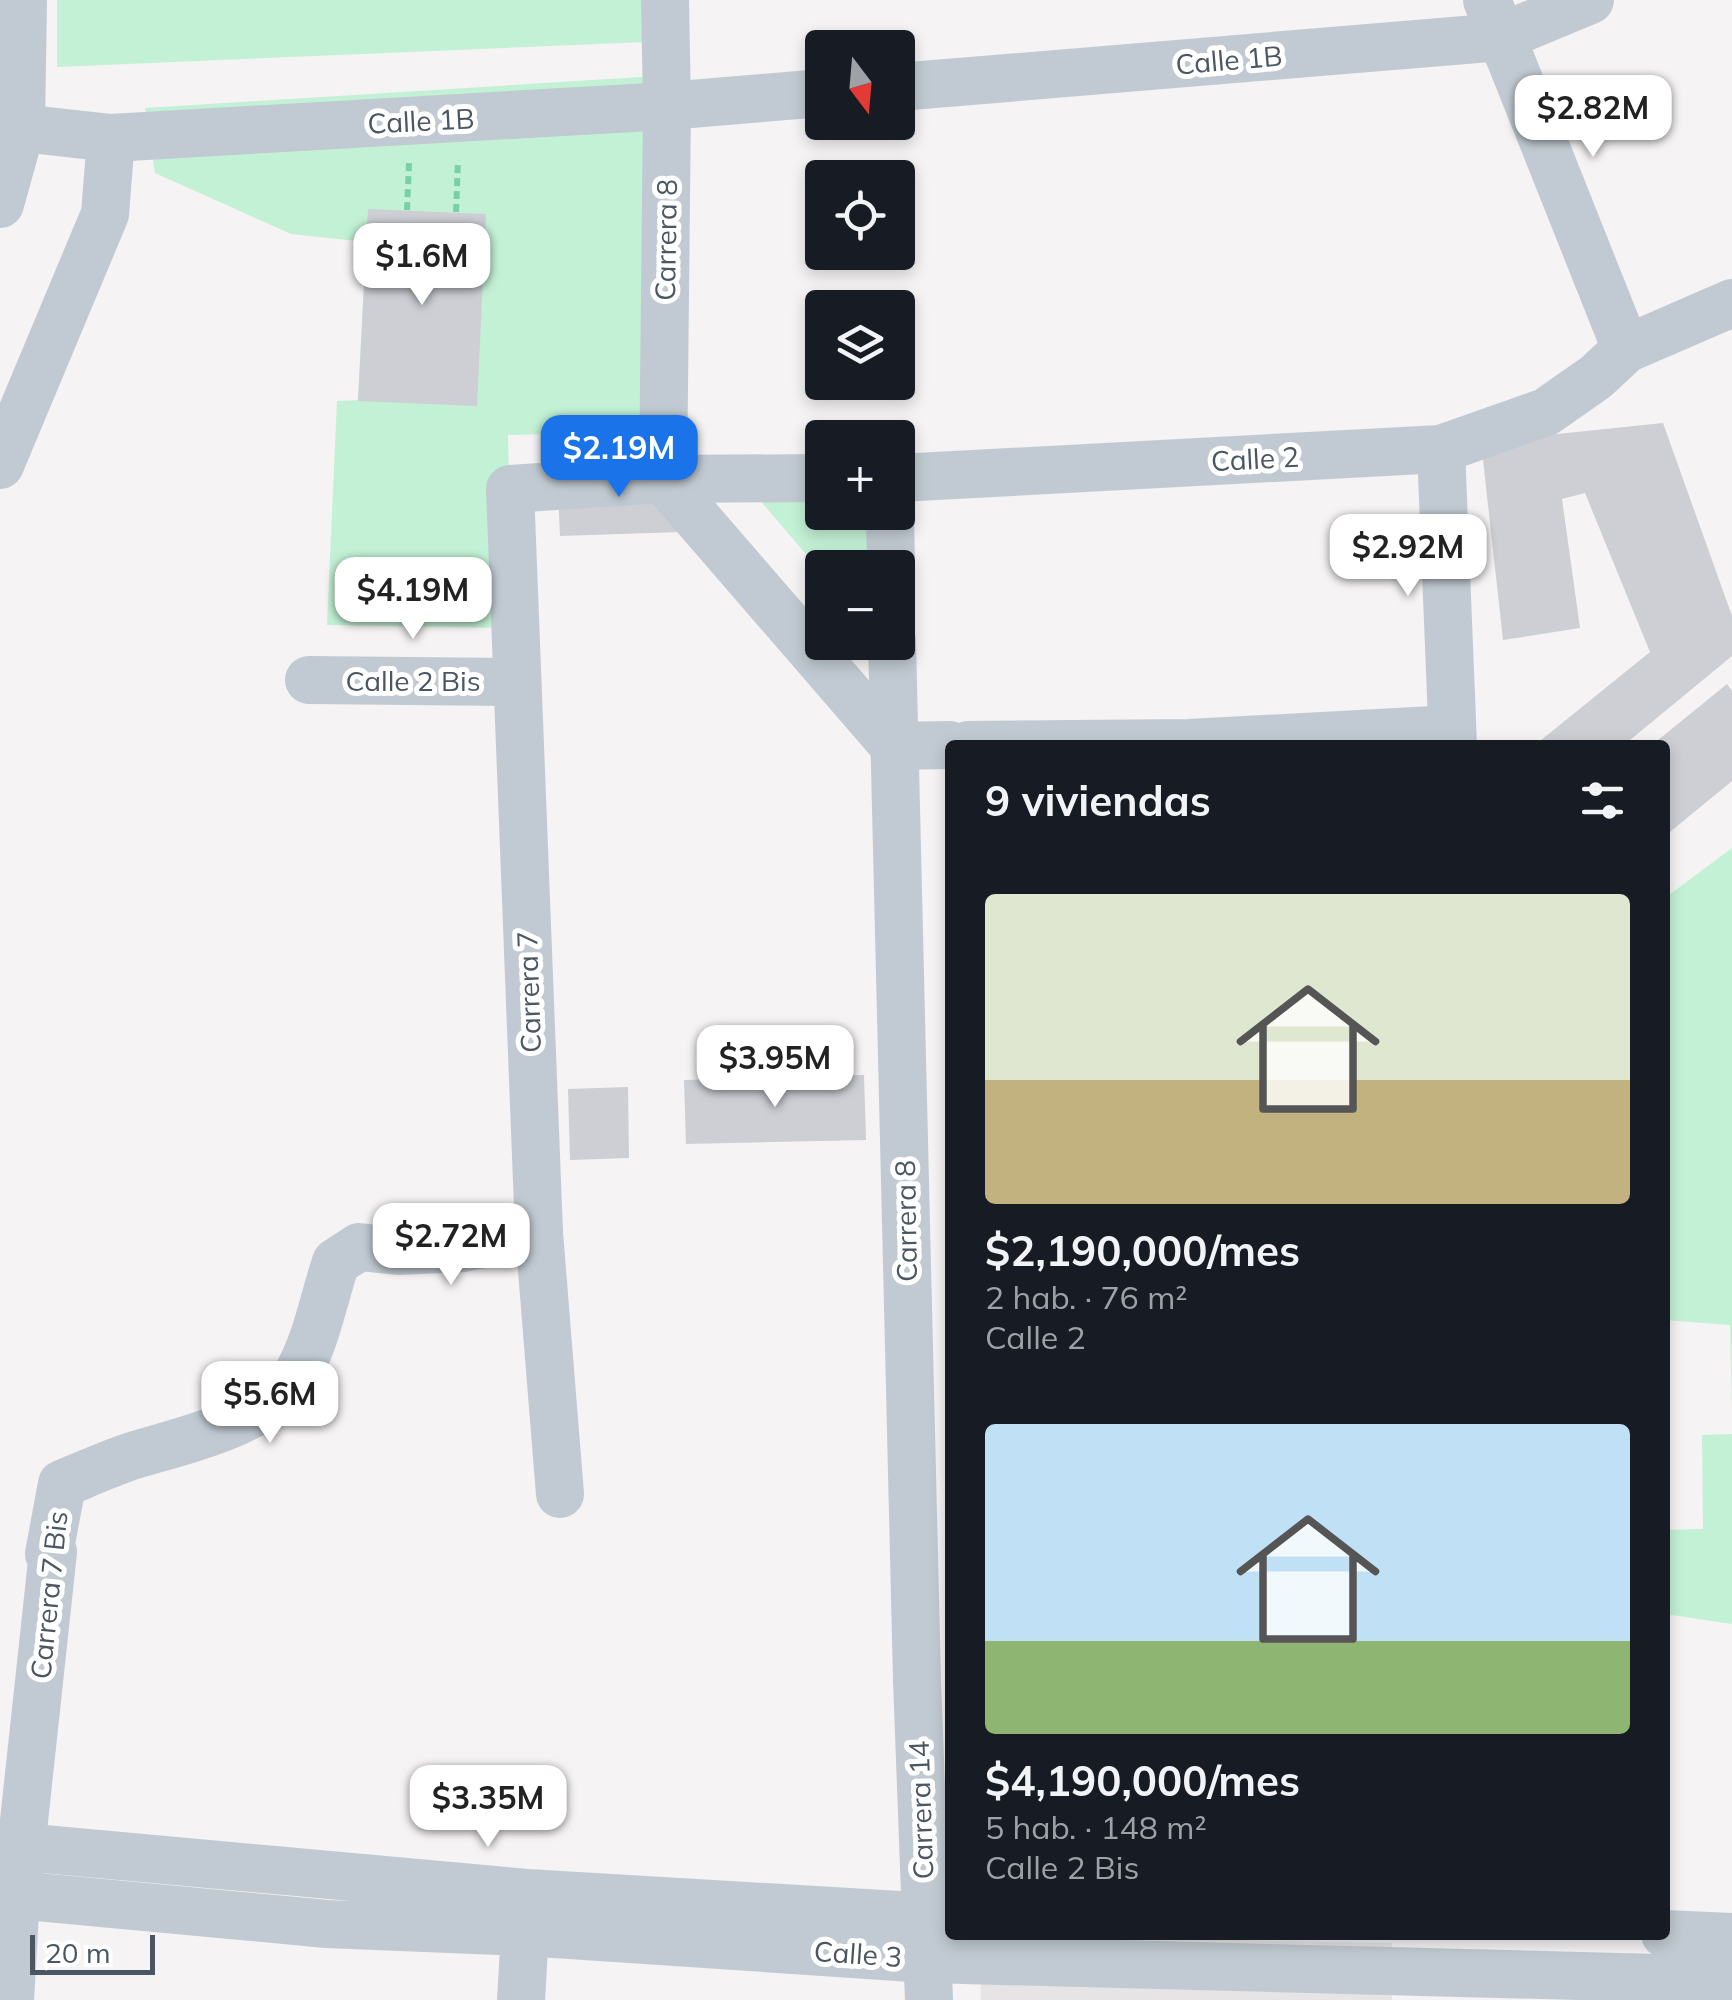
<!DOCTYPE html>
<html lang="es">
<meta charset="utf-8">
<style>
:root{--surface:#171b24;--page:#20242c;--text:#f1f3f6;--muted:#9ea1a6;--accent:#1a73e8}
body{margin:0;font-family:Mulish,sans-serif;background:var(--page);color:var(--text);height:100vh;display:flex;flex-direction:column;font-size:38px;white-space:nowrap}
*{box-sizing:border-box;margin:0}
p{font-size:32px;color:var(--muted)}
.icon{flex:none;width:55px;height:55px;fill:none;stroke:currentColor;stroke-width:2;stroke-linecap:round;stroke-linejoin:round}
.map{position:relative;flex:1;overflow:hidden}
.side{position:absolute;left:945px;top:740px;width:725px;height:1200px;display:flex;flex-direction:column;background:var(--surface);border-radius:10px;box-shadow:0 5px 15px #0003}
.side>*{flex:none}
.needle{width:65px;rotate:164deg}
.tools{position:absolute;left:805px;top:30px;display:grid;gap:20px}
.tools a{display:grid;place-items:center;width:110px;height:110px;border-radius:10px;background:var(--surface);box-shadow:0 5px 15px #0003;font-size:50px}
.scale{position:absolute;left:30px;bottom:25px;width:125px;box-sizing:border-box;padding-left:10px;border:5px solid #4a5661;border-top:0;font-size:28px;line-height:35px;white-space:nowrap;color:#4a5661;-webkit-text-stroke:8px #fff;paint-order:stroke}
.price{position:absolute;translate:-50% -85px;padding:0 22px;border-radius:20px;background:#fff;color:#222;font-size:32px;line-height:65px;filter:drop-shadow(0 2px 5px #0008)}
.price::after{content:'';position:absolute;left:50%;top:60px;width:30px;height:22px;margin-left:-15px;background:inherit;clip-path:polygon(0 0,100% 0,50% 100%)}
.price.active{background:var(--accent);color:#fff}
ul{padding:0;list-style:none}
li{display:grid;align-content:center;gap:20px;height:530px;padding:0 40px}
li span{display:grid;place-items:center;height:310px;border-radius:10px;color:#555}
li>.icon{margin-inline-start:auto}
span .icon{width:180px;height:180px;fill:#fffc;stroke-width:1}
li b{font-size:42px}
h2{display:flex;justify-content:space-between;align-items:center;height:120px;padding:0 40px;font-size:42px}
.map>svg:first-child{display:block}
.education{fill:#e6e4e5}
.green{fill:#c3f1d5}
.building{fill:#cdcfd5}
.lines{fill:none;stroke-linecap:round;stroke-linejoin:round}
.path{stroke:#7ad0a6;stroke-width:6;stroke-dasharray:8 5;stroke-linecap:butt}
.minor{stroke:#c1cad2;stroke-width:48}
.labels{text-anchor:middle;stroke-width:10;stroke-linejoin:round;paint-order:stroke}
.street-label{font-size:28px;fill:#4a5661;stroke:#fff}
</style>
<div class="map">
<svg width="1732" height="2000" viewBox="0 0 1732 2000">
<rect width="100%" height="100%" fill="#f5f3f3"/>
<polygon class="education" points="979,1935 1392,1943 1392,2000 981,2000"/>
<g class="green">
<polygon points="57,0 643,0 645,42 57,67"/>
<polygon points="657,76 676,431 508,435 513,628 327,625 337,401 358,400 366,242 291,234 155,173 145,108"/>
<polygon points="822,455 822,512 883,513 889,567 822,568 822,573 724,458"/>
<polygon points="1732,848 1732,1411 1730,1325 1665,1320 1665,898"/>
<polygon points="1732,1434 1732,1624 1665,1614 1665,1530 1703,1529 1702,1435"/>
</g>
<g class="building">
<polygon points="368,209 486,214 477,406 358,401"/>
<polygon points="1663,423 1732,616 1732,656 1624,745 1535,745 1650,652 1585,493 1562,499 1580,628 1503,640 1481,442"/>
<polygon points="678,463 681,532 560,536 557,468"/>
<polygon points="1727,684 1732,691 1732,781 1665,836 1665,745 1652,745"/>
<polygon points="864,1075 866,1140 686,1144 684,1080"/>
<polygon points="628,1087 629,1158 570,1160 568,1089"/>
</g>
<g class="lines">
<g class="path">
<polyline points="407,210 409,163"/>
<polyline points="456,212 458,160"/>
</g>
<g class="minor">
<polyline points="665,0 667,106 663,479 894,746 950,745"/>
<polyline points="1487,0 1626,349"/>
<polyline points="898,87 1501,37 1590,0"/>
<polyline points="21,128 111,138 667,106 822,93"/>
<polyline points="0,204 21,128 23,0"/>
<polyline points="1441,449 1453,745"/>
<polyline points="0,465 105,214 111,138"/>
<polyline points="898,478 1441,449 1546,412 1596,377 1626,349 1732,303"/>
<polyline points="890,512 891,568"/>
<polyline points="892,642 917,1680 929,2000"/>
<polyline points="309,680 517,682"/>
<polyline points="968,745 1189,743 1452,729"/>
<polyline points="560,1494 539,1233 510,489 663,479 822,478"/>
<polyline points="22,1847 527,1893 950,1918"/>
<polyline points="16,1895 327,1924 525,1932 927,1959 1732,1980"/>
<polyline points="1665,1934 1732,1937"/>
<path d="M10,2000L16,1895L53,1552L49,1554L62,1484C86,1474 110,1463 135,1455C184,1440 262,1424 294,1379C315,1348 324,1297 336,1262L359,1247L398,1251L463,1248L539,1233"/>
<polyline points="521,2000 525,1932"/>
</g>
</g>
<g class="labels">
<g class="street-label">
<text transform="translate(1229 60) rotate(-5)" y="10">Calle 1B</text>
<text transform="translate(421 121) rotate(-3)" y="10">Calle 1B</text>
<text transform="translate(666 240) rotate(-89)" y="10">Carrera 8</text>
<text transform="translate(1255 459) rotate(-3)" y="10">Calle 2</text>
<text x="413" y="691">Calle 2 Bis</text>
<text transform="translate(529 992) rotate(-92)" y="10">Carrera 7</text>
<text transform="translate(906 1221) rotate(-91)" y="10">Carrera 8</text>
<text transform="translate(49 1595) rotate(-84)" y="10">Carrera 7 Bis</text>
<text transform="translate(921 1810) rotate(-92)" y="10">Carrera 14</text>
<text transform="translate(858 1954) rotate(4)" y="10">Calle 3</text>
</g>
</g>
</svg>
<div class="tools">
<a><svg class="needle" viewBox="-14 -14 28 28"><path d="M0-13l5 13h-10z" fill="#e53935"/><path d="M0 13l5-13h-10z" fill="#9ea1a6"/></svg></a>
<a><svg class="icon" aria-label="locate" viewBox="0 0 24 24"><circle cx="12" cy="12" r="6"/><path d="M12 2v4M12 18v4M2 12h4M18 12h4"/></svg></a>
<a><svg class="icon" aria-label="layers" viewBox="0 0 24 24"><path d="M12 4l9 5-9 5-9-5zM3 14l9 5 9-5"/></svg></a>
<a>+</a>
<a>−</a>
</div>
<div class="scale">20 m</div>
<b class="price" style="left:1593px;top:160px">$2.82M</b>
<b class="price" style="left:422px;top:308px">$1.6M</b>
<b class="price active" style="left:619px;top:500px">$2.19M</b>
<b class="price" style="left:1408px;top:599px">$2.92M</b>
<b class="price" style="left:413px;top:642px">$4.19M</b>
<b class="price" style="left:775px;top:1110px">$3.95M</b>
<b class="price" style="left:451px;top:1288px">$2.72M</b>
<b class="price" style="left:270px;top:1446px">$5.6M</b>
<b class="price" style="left:488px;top:1850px">$3.35M</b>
<section class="side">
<h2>9 viviendas<svg class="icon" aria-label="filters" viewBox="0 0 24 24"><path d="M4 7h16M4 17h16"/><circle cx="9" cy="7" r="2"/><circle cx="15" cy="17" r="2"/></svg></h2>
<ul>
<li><span style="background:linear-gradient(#dfe7d0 60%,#c2b280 0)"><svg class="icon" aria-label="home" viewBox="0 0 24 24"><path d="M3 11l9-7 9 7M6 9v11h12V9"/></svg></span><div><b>$2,190,000/mes</b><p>2 hab. · 76 m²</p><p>Calle 2</p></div></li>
<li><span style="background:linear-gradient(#bfe0f5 70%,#8fb573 0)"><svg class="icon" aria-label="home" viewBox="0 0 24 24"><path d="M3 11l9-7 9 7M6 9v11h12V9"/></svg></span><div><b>$4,190,000/mes</b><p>5 hab. · 148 m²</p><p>Calle 2 Bis</p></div></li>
</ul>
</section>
</div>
